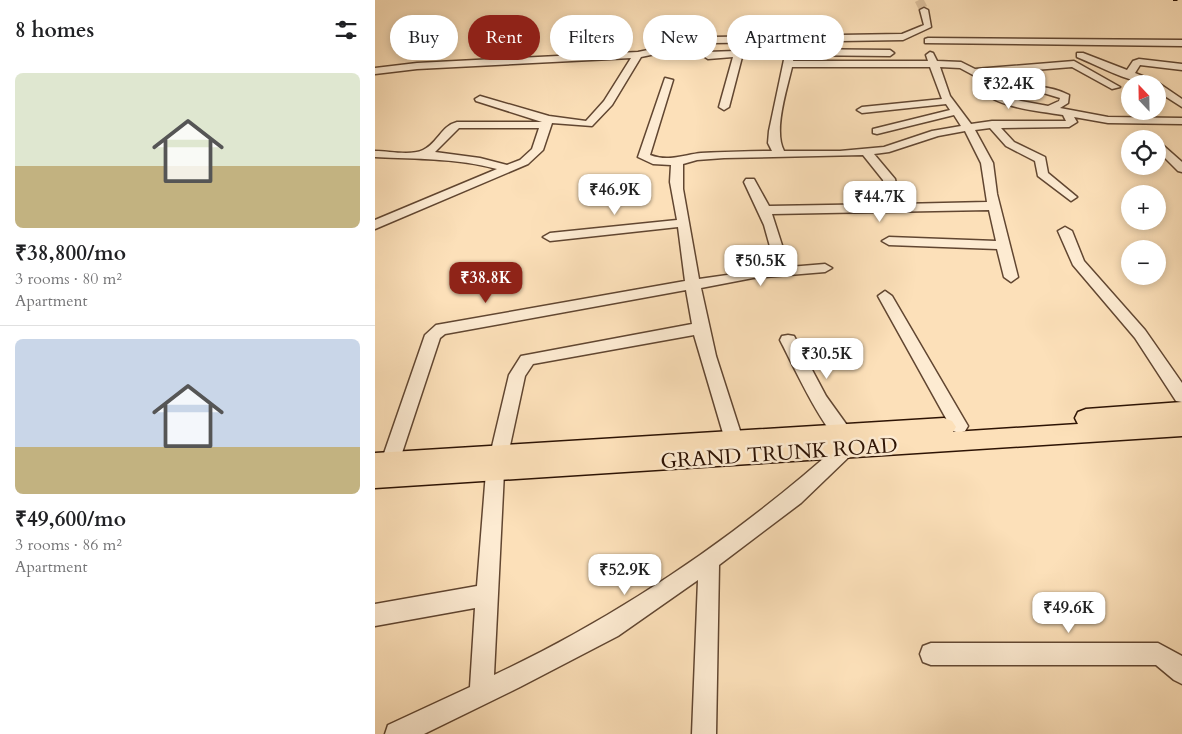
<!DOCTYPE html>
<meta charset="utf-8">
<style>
:root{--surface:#fff;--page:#f2f2f2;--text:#202124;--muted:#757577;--line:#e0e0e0;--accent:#8f2418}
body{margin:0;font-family:Cardo,serif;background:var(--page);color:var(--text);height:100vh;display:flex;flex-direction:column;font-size:19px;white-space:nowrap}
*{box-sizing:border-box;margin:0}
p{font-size:16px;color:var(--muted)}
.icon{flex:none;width:28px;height:28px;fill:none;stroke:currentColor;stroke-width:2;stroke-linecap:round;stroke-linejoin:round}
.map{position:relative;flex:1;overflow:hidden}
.details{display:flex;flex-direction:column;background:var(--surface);width:375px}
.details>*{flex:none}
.hud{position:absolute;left:15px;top:15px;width:475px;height:45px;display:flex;gap:10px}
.needle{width:32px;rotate:338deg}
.fabs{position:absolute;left:746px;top:75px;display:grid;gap:10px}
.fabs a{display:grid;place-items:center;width:45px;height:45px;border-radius:50%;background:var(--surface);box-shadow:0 2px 8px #0003;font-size:25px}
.price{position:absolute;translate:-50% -42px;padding:0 11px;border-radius:10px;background:#fff;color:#222;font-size:16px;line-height:32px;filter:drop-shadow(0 1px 2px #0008)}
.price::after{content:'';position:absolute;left:50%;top:30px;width:15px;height:11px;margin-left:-8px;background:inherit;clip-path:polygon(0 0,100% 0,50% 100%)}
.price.on{background:var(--accent);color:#fff}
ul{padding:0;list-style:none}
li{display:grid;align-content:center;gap:10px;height:265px;padding:0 15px}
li+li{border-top:1px solid var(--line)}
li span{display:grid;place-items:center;height:155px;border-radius:8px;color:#555}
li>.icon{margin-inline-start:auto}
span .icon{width:90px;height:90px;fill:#fffc;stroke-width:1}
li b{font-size:21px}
h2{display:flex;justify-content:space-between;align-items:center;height:60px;padding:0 15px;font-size:21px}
.tag{padding:0 18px;border-radius:22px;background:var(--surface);box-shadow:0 2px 8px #0003;font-size:18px;line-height:45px}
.tag.on{background:var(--accent);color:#fff}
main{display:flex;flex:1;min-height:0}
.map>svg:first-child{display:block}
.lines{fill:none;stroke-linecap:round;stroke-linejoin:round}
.minor-tunnel{stroke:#ddc19e;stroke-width:9;stroke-dasharray:9 4.5;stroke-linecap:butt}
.minor-casing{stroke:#614631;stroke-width:3}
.major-casing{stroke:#2d1304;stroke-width:3}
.minor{fill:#fdebd2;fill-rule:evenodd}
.major{fill:#fce0b9;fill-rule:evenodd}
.rail{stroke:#2d1304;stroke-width:2;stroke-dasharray:4.5 4.5;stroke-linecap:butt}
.labels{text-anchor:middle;stroke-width:5;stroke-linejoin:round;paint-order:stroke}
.street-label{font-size:21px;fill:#2d1304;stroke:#fdebd2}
</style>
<main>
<section class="details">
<h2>8 homes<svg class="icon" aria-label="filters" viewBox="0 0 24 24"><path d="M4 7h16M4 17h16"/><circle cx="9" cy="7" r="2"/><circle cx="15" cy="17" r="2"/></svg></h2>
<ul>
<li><span style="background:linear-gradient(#dfe7d0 60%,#c2b280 0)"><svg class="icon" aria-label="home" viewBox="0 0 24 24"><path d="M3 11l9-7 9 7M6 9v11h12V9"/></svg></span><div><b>₹38,800/mo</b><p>3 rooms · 80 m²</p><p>Apartment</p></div></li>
<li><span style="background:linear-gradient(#c9d6e8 70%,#c2b280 0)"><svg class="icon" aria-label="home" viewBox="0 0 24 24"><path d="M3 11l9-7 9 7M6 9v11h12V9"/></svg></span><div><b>₹49,600/mo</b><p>3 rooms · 86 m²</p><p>Apartment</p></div></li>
</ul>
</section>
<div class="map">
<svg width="807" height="734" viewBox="0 0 807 734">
<rect width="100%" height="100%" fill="#fce0b9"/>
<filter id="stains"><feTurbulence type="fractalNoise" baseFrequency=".004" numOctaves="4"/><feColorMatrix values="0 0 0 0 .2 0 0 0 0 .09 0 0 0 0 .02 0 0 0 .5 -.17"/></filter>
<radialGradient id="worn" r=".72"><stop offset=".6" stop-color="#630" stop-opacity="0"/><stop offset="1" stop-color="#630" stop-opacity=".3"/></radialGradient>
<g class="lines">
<polyline class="minor-tunnel" points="544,0 549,10"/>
<defs>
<g id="minor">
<path d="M549,8L553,10L556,27L528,40L337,43L332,44V52L415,49L515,50L519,53L515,56L419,55L418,61H553L551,55L555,52L558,53L562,61L586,62L600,69L699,61L745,87L737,89L697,67L598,75L585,68L565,67L575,96L596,124L617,121H691L688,115C665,111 623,108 608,91L613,88C640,87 669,82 694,95L693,103L685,108L733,117L807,118V124L733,123L699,117L702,122L694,127L626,128L639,142L670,157L673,173L702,197L696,201L663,176L660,161L631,146L615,128L600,130L618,163L622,194L643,277L636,282L629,277L622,249L514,245L507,241L514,237L621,241L614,210L397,214L414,267L450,264L457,268L450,272L378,278L326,288L341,356L368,440L365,445L359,447L353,445L350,440L319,335L158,364L150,376L133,455L130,460L124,463L118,460L115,455L134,375L146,356L317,324L311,290L70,334L65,338L24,462L22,467L15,470L8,467L6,462L50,335L61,325L310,281L303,227L175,241L168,237L175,233L302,220L295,182L296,165L278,164L263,157L290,78L298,80L275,155C293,162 308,155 326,153C350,152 374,151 397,151L393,143L394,131L410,55L367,57L354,107L349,110L344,107L358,57L333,59L324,53V45L266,57L237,105L217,126L177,123L168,150L153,164L0,229V220L122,169C82,158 41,159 0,157V151C14,151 35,156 48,150C63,143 66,126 82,122H167L101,101L100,99L105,96L174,116L211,121L229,101L256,58L42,69L0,74V68L42,63L263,52L337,37L527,34L549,25L545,10ZM417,67H555L567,99L487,107L482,110L487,113L571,104L575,110L498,129V133L502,134L579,115L586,126L557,131L509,147L465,151H409C398,131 412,89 417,67ZM665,92L685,98L684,101L673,106L646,101L623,93ZM84,128H164L157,149L145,160L132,165L105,158L60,152ZM590,131L606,163L612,202L525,204L520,179L499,154L514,152L563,136ZM488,155L508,180L512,204L394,206L379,179H371L369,182L389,225L401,268L324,279L308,189V164L322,160L349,158Z"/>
<polygon points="553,38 807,40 807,46 550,43 550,39"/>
<path d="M702,53H708L752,70L758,61L764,59L807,64V70L765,65L760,73L782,82L807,99V107L782,91V84C755,84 727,67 702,57Z"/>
<polygon points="782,140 807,162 807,172 803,171 782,150"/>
<polygon points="690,227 697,231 709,261 770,330 807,383 807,402 801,401 760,338 698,265 683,231"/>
<polygon points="510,291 517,296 590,421 593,426 590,431 584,433 578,431 503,296"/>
<path d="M413,335L419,336L451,396L474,428L477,433L474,438C470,439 467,441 463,438C448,430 415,359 405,340L407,336Z"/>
<path d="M472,441L478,443L481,448L478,453L426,503L344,565L341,734H317L323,580L243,636L145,687L49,734H10L13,725L95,687L100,608L0,626V604L102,586L111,472L113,466L120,464L127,466L129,472L119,675C245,616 362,536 466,443Z"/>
<polygon points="556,643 783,643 807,656 807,684 799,680 781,665 556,665 548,662 545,654 548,646"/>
</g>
<polygon id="major" points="807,402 807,436 0,488 0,453 569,418 577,421 581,427 578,432 703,424 700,418 703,412 711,409"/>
</defs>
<use href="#minor" class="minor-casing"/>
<use href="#major" class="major-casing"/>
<use href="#minor" class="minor"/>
<use href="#major" class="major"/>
<polyline class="rail" points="798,0 807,0"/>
</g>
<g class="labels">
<g class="street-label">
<text transform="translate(404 453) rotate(-4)" y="7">GRAND TRUNK ROAD</text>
</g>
</g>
<rect width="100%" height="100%" filter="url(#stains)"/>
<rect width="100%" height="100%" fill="url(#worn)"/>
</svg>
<div class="fabs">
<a><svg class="needle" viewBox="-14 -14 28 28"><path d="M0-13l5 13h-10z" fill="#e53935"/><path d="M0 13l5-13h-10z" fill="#757577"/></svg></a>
<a><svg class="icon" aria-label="locate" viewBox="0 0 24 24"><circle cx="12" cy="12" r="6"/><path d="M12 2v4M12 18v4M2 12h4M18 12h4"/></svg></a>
<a>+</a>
<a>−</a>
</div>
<b class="price" style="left:634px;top:110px">₹32.4K</b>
<b class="price" style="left:240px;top:216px">₹46.9K</b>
<b class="price" style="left:505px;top:223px">₹44.7K</b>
<b class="price" style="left:386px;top:287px">₹50.5K</b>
<b class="price on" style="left:111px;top:304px">₹38.8K</b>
<b class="price" style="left:452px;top:380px">₹30.5K</b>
<b class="price" style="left:250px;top:596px">₹52.9K</b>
<b class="price" style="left:694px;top:634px">₹49.6K</b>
<div class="hud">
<a class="tag">Buy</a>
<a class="tag on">Rent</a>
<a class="tag">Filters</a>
<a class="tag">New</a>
<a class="tag">Apartment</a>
</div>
</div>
</main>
